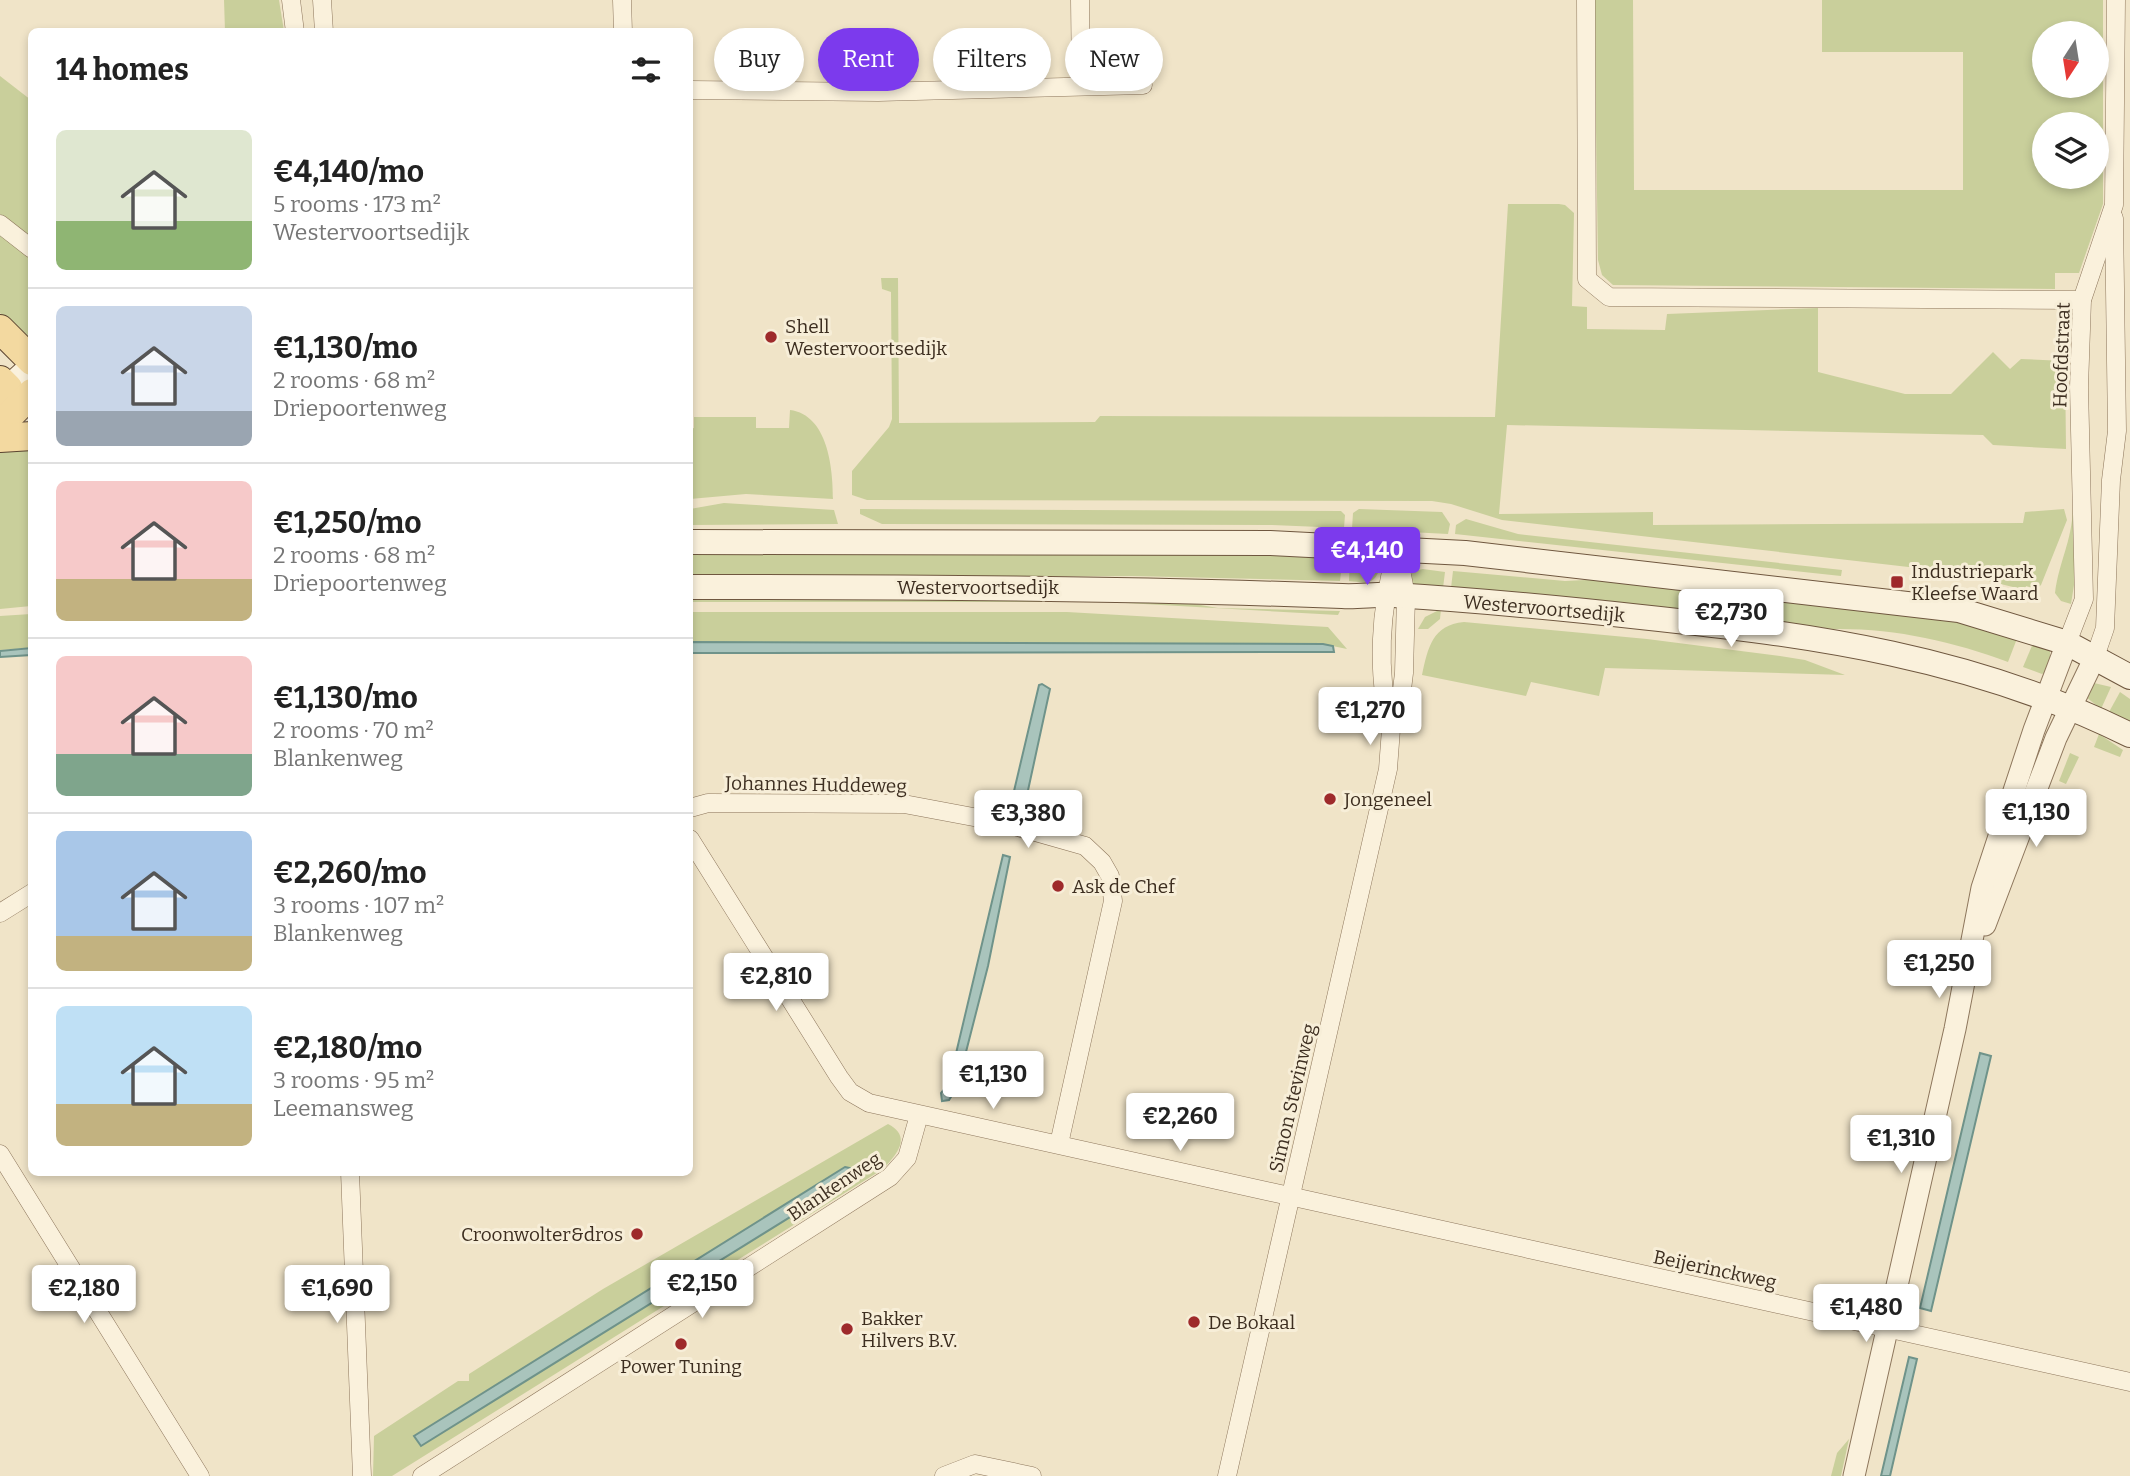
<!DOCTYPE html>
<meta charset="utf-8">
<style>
:root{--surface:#fff;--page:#f6f6f6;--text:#222;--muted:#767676;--line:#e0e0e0;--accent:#7c3aed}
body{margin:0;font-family:Bitter,serif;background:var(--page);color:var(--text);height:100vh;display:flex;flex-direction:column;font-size:26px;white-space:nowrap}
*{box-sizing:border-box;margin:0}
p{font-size:23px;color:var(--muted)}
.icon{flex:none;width:38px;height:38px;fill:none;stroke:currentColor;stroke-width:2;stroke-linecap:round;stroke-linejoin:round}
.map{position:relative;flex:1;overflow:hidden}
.drawer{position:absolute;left:28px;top:28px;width:665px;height:1148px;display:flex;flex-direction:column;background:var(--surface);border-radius:10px;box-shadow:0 4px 10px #0003}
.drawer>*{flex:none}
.guide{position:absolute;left:714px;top:28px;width:665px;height:63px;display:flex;gap:14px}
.needle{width:46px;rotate:192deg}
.controls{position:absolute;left:2032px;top:21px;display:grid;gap:14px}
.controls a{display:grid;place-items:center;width:77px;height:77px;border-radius:50%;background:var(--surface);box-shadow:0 4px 10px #0003;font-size:35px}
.price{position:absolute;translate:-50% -60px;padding:0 16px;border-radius:7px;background:#fff;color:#222;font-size:23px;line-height:46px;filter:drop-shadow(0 2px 4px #0008)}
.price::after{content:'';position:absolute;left:50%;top:42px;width:21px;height:16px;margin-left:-10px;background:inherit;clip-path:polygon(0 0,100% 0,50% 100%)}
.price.on{background:var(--accent);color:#fff}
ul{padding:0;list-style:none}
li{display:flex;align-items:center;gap:21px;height:175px;padding:0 28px}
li+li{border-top:2px solid var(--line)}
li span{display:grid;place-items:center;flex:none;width:196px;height:140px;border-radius:10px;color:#555}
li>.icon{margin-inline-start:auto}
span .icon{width:84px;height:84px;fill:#fffc;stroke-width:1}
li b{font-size:30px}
h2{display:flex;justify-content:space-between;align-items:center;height:84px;padding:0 28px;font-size:30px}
.chip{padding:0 24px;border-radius:32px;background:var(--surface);box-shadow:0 4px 10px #0003;font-size:24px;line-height:63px}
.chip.on{background:var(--accent);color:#fff}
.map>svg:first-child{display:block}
.green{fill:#c9cf9b;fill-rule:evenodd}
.water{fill:#a9c4bc;stroke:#6f938a;stroke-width:2}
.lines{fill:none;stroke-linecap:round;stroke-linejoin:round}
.minor-casing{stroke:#8d765c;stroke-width:19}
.tertiary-casing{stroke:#8d765c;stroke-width:23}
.secondary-casing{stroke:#6f573f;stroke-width:26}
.primary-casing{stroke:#5b4430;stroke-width:30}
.minor{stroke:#faf1dc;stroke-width:18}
.tertiary{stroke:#faf1dc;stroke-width:21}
.secondary{stroke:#faf1dc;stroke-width:24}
.primary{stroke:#f3d9a0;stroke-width:28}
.poi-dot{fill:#9e2a2b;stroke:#f7eed8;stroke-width:2.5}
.labels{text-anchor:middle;stroke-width:6;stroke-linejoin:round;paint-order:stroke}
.poi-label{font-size:19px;fill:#3d2e20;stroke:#f7eed8;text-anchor:start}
.street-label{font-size:19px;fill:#3d2e20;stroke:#f7eed8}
</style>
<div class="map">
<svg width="2130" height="1476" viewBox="0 0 2130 1476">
<rect width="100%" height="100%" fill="#f0e4c8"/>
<g class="green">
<polygon points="224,0 279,0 284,31 225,31"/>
<path d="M1594,0H1633L1634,190H1963V52H1822V0H2103V204L2079,273H2055V289L1613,285L1602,275L1598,260ZM2044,33H2096V86H2044ZM2044,124H2096V177H2044Z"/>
<polygon points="0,76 31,100 31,239 0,214"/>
<polygon points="1508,204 1559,204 1565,205 1574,213 1572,306 1587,307 1587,329 1665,330 1667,314 1818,308 1818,372 1905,394 1951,394 1993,352 2010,369 2021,359 2065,361 2066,449 1993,445 1983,435 1507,425 1499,514 1653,512 1653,525 2023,523 2025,512 2064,509 2067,520 2041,585 2036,589 2026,586 2025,590 1952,572 1502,520 1451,504 1432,501 867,500 852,495 852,471 889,427 892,419 891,292 882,289 881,278 898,278 899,423 1095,422 1100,416 1495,417"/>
<polygon points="0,234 31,258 31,337 19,333 0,313"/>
<path d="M790,410C828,415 833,468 833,499L746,494L690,499V429L694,428V417H756V428H789Z"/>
<polygon points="31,444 31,606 0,609 0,451"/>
<polygon points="724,503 834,510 838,524 690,525 690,509"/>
<path d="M2073,507L2076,572L2071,604L2061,601L2055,593C2059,561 2072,542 2073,507Z"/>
<polygon points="860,509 1341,511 1345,515 1344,528 1272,525 882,524 860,514"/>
<polygon points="1359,509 1442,512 1450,524 1448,534 1352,529 1353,513"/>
<polygon points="1466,519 1518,534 1842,570 1841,576 1455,534 1456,525"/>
<polygon points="690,552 1343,555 1340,581 1132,576 690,579"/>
<path d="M1350,556L1374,560L1378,573C1372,586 1362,582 1349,581Z"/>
<polygon points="1423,569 1445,572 1443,588 1413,585 1409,581 1413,571"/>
<path d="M1453,571L1565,581L1625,578L1927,615L2018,636L2008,662C1952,641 1893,628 1833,629L1527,593L1451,588Z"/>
<polygon points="690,598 1160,598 1218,608 1340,611 1338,615 1108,602 690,602"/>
<polygon points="1441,609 1440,619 1428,629 1418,629 1425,617"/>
<polygon points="690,612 1067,612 1328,627 1347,649 1323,644 690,642"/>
<polygon points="31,614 31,648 0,650 0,616"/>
<path d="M1464,622L1647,639L1780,656L1805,660L1845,675L1605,668L1599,696L1531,682L1526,696L1422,675C1428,648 1432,625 1464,622Z"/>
<polygon points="2034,641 2050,651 2050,670 2042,674 2023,667"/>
<polygon points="2094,683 2111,687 2101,709 2086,697 2087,687"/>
<polygon points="2120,692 2130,699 2130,723 2109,712"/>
<polygon points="2099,734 2123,750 2120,757 2094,747"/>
<polygon points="2070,753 2079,757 2066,784 2059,781"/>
<path d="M888,1124C913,1137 896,1155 883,1169L392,1476H373L374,1436L458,1381H469V1374L603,1289Z"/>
<polygon points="1849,1439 1841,1476 1831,1476 1837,1453"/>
</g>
<g class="water">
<polygon points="690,642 1323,644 1333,646 1334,652 690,653"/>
<polygon points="31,648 31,655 0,657 0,651"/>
<polygon points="1042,684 1050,689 1027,795 1016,796 1014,791 1039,685"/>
<polygon points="1003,855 1010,857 988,966 957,1087 949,1100 942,1101 941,1093 949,1083"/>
<polygon points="1980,1053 1991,1056 1931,1311 1920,1308"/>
<polygon points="845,1167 858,1170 853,1178 421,1446 414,1436"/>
<polygon points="1909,1357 1917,1359 1890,1476 1881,1476"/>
</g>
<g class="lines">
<defs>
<g id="minor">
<polyline points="291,0 295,32"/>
<polyline points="322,0 324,32"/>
<polyline points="622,0 623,32"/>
<polyline points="1080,0 1081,86"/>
<polyline points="1586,0 1587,279 1609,297 2082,300"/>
<polyline points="690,90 878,92 1143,85"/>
<polyline points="0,224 32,249"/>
<polyline points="2067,643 2084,599 2079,387 2082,300 2114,205 2116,0"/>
<polyline points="2095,657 2105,628 2111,480 2117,431 2114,218"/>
<path d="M1391,729C1376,672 1380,609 1396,553"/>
<polyline points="690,808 708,803 904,804 1000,822 1085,846 1102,862 1110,876 1113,901 1059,1144"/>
<polyline points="690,839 839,1077 850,1092 869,1103 2130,1382"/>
<polyline points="0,913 32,893"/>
<polyline points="0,1154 200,1476"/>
<polyline points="350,1172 362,1476"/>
<polyline points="422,1476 890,1177 907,1158 919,1115"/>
<polyline points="944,1476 975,1464 1032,1476"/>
<polyline points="1227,1476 1388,769 1391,729 1400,706 1404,673 1406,596 1397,549"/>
</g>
<g id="tertiary">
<polyline points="1985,925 2056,738 2095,657"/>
<polyline points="1854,1476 1955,1029 1982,888 2034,730 2067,643"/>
</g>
<g id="secondary">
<polyline points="21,402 8,388 32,366"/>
<polyline points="690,542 1270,543 1465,553 1959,610 2067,643 2130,677"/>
<path d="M690,587C907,587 1124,588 1342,596C1359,597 1376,594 1393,595C1476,600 1559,608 1641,617C1814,635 1973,657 2130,735"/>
</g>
<g id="primary">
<polyline points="0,329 32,361"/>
<polyline points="0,380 8,388 0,395"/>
<polyline points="0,425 32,393"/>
<polyline points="0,438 32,436"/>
</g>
</defs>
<use href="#minor" class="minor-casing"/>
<use href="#tertiary" class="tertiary-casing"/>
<use href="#secondary" class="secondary-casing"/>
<use href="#primary" class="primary-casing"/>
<use href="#minor" class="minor"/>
<use href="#tertiary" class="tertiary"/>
<use href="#secondary" class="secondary"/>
<use href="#primary" class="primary"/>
</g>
<g class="poi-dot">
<circle cx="771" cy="337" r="7"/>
<rect x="1890" y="575" width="14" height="14" rx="3.5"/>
<circle cx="1330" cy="799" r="7"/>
<circle cx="1058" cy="886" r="7"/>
<circle cx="637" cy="1234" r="7"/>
<circle cx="1194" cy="1322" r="7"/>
<circle cx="847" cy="1329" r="7"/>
<circle cx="681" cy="1344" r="7"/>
</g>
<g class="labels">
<g class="poi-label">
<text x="785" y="333">Shell<tspan x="785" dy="22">Westervoortsedijk</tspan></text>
<text x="1911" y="578">Industriepark<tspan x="1911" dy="22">Kleefse Waard</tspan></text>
<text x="1344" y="806">Jongeneel</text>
<text x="1072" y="893">Ask de Chef</text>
<text x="623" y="1241" text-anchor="end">Croonwolter&amp;dros</text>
<text x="861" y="1325">Bakker<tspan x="861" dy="22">Hilvers B.V.</tspan></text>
<text x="1208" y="1329">De Bokaal</text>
<text x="681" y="1373" text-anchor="middle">Power Tuning</text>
</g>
<g class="street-label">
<text transform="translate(2061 355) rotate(-88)" y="7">Hoofdstraat</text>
<text x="978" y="594">Westervoortsedijk</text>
<text transform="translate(1544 608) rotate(5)" y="7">Westervoortsedijk</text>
<text transform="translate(816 784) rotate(1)" y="7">Johannes Huddeweg</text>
<text transform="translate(1292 1098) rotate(-77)" y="7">Simon Stevinweg</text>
<text transform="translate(834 1186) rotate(-34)" y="7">Blankenweg</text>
<text transform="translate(1715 1269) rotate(12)" y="7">Beijerinckweg</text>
</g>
</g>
</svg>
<div class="controls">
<a><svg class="needle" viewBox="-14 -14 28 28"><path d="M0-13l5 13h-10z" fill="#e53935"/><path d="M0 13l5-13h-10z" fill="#767676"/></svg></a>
<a><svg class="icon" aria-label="layers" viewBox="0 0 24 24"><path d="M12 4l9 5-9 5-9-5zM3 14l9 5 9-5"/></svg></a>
</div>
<b class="price on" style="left:1367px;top:587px">€4,140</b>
<b class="price" style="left:1731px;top:649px">€2,730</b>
<b class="price" style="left:1370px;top:747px">€1,270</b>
<b class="price" style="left:2036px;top:849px">€1,130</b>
<b class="price" style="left:1028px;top:850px">€3,380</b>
<b class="price" style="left:1939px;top:1000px">€1,250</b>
<b class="price" style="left:776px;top:1013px">€2,810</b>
<b class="price" style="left:993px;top:1111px">€1,130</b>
<b class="price" style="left:1180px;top:1153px">€2,260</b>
<b class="price" style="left:1901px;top:1175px">€1,310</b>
<b class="price" style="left:702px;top:1320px">€2,150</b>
<b class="price" style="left:84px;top:1325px">€2,180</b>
<b class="price" style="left:337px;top:1325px">€1,690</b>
<b class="price" style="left:1866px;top:1344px">€1,480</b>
<div class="guide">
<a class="chip">Buy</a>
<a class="chip on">Rent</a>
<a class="chip">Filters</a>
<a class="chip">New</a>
</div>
<section class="drawer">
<h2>14 homes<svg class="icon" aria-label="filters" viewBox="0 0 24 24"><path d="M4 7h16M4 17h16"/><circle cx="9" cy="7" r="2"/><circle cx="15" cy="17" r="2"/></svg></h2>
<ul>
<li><span style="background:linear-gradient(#dfe7d0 65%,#8fb573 0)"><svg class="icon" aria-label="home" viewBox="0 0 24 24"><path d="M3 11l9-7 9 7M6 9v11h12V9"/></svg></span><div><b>€4,140/mo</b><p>5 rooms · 173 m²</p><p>Westervoortsedijk</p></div></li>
<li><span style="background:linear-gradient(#c9d6e8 75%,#9aa5b1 0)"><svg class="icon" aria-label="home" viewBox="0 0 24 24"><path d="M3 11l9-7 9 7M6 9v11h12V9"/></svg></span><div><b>€1,130/mo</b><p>2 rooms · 68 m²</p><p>Driepoortenweg</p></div></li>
<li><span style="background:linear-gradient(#f6c9c9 70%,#c2b280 0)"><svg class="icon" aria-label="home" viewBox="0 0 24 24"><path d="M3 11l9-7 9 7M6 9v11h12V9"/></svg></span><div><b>€1,250/mo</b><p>2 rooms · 68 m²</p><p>Driepoortenweg</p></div></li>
<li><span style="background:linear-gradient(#f6c9c9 70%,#7fa58c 0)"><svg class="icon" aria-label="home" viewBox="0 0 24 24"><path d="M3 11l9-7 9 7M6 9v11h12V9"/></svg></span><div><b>€1,130/mo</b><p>2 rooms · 70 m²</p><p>Blankenweg</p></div></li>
<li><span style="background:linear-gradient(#a9c7e8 75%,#c2b280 0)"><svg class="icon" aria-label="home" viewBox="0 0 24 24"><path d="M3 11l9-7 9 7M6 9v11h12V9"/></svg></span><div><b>€2,260/mo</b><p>3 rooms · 107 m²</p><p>Blankenweg</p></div></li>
<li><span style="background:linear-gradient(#bfe0f5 70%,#c2b280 0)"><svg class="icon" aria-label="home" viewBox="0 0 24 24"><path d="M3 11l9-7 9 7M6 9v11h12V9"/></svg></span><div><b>€2,180/mo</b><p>3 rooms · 95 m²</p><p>Leemansweg</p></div></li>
</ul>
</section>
</div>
